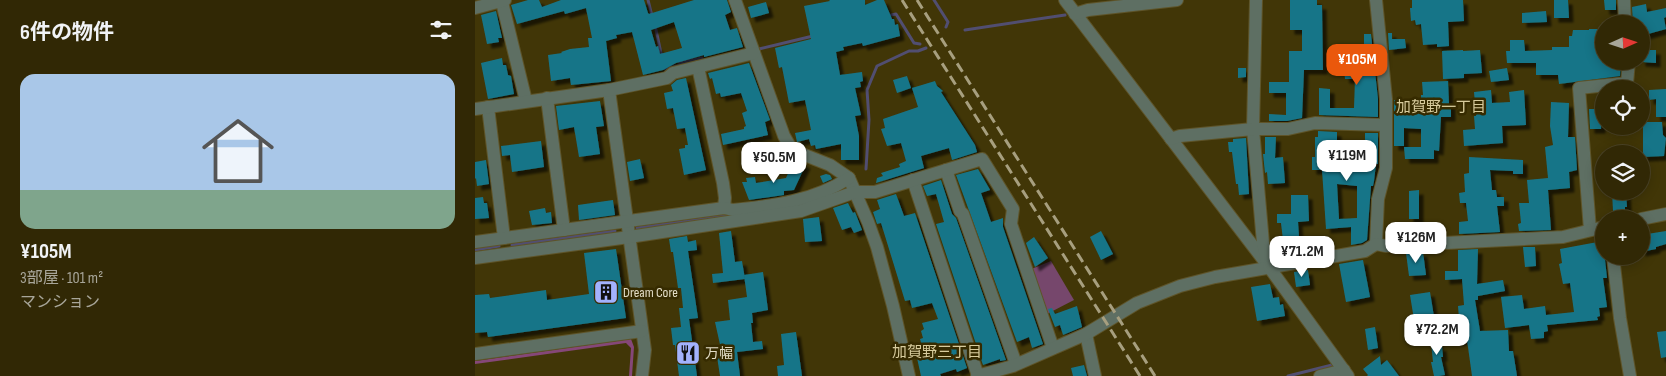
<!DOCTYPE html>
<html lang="ja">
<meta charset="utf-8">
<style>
:root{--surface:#312805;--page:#3d3413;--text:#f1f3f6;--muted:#a8a69a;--line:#4c4427;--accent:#ea580c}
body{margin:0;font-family:"Sofia Sans Condensed","Noto Sans JP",sans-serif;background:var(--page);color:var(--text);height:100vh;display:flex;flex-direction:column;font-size:19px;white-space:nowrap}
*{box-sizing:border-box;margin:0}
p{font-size:16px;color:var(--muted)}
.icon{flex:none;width:28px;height:28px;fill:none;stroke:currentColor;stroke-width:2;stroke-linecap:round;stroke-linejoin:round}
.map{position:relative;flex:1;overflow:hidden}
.sheet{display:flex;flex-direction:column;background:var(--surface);width:475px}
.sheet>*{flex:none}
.needle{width:32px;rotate:87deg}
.controls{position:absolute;left:1120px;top:15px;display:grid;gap:10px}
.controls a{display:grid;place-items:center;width:55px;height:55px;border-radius:50%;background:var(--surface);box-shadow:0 2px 12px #0003,0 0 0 1px var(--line);font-size:25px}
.price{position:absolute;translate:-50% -42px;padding:0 11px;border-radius:10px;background:#fff;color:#222;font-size:16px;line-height:32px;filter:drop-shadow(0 1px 2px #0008)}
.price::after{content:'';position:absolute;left:50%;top:30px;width:15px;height:11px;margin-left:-8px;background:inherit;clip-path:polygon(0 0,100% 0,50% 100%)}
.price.active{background:var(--accent);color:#fff}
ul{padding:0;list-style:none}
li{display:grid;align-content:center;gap:10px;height:265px;padding:0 20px}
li+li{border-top:1px solid var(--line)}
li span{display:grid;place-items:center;height:155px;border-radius:15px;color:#555}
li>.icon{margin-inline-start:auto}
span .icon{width:90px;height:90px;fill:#fffc;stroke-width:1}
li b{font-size:21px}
h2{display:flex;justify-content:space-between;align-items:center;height:60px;padding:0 20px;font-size:21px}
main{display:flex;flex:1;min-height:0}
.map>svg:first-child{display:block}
.green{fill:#76476c}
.forest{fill:#854778}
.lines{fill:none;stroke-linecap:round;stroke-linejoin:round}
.stream{stroke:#514e71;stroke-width:3}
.building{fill:#187588;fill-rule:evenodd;filter:url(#shadow)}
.minor-casing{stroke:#5e5429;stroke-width:14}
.tertiary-casing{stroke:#5e5429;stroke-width:14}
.minor{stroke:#5e6f63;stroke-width:12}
.tertiary{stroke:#5e6f63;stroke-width:12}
.rail{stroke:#a79f7f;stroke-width:3;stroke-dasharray:10 5;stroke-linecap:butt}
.labels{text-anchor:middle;stroke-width:5;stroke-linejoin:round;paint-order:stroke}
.poi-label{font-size:14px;fill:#e3ddc6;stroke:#362b00;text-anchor:start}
.neighbourhood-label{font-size:15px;fill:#d8cc9d;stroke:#362b00}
</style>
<main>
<section class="sheet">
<h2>6件の物件<svg class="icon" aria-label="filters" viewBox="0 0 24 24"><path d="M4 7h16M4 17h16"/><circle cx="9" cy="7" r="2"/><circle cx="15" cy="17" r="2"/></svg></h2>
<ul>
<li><span style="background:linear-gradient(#a9c7e8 75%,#7fa58c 0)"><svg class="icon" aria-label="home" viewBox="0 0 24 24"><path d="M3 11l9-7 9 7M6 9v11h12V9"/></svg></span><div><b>¥105M</b><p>3部屋 · 101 m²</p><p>マンション</p></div></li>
</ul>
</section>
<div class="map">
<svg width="1191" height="376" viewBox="0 0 1191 376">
<defs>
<filter id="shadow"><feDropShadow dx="4.5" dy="4.5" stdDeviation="1" flood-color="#0009"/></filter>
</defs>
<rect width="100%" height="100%" fill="#413607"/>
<polygon class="green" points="576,261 599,300 570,315 554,270"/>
<polygon class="forest" points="156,339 159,347 157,376 154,376 156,348 151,343 0,364 0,361"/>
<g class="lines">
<g class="stream">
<polyline points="173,0 177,16"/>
<polyline points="459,0 473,22 471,27"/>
<polyline points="411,16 421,14 439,43 445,44"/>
<polyline points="180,25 187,58"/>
<polyline points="490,30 590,15"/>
<polyline points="284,49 338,36"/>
<polyline points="189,66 190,69 205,65 205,63 227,58"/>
<polyline points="391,169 394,120 392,90 402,66 434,51 443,51 451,48"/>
<polyline points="162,228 257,215"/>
<polyline points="37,245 140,231"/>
<polyline points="0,250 24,246"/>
<polyline points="813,376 857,365"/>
</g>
</g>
<g class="building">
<path d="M53,0H64L67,7L86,0H169L173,13L174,14L219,0H252L256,12L250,15L255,30L262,28L268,47L229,57V55L201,63L188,70L168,75L157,32L141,35L142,38L131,41L136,81L96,85L95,78L76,81L73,55L87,53L86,52L95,49L114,47L113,38H117L111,8L90,14L89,11L42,24L36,5ZM199,22L207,48L185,54L183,46L181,47L176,30Z"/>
<polygon points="354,0 390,0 390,5 402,0 409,0 417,19 419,19 420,25 423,24 425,36 388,46 387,43 368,47 369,50 361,52 365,75 387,72 388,81 385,82 386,87 380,88 386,115 380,116 384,136 384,160 366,160 366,144 341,149 340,145 336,146 334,139 322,142 320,133 336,130 330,100 314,103 307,67 304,68 300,48 336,39 329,6 355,1"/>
<polygon points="815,0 842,0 842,5 847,5 848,70 829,70 827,118 812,121 794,121 794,114 811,115 811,93 794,93 794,82 814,82 814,51 827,51 827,30 815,30"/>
<polygon points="937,0 988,0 989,21 973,22 974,46 962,47 962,44 948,45 946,24 941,25 940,20 936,21 935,8 937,8"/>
<polygon points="1079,0 1093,0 1094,18 1079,18"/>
<polygon points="1129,0 1141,0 1141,10 1130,10"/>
<polygon points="291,2 294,13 276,18 273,7"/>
<polygon points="1171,4 1172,12 1191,8 1191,17 1189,18 1191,29 1166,36 1166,24 1158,24 1157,7"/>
<polygon points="21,11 27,38 23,38 24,42 12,44 6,15"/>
<polygon points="1071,11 1072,22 1047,23 1047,13"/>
<polygon points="1114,29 1129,29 1129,45 1122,46 1123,49 1129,49 1129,61 1146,61 1145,76 1084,84 1083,75 1061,75 1061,63 1032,63 1031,51 1035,51 1035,40 1049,40 1050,51 1077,50 1077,47 1094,47 1094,36 1097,36 1098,30 1114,30"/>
<polygon points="913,33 917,33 917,39 930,39 931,48 914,50"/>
<polygon points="889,34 896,34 903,99 903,117 844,115 844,88 855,89 855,108 879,108 880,79 870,79 869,69 881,67 880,55 883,55 882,47 889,46"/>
<polygon points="988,50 988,51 1005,50 1007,73 989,74 989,78 968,79 967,51"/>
<polygon points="1166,50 1181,50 1181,63 1166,62"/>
<polygon points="27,58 28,65 31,65 33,75 36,76 39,94 13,99 6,63"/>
<polygon points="274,63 295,120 290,122 293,135 248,145 246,134 269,129 269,127 271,126 267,113 272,111 266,93 246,97 245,93 241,94 237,78 235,79 233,73"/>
<polygon points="763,68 771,68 771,77 763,78"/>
<polygon points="1032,68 1034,80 1016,82 1014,71"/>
<polygon points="432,76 436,88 422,93 418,80"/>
<polygon points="211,78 231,170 209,175 204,149 210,148 210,145 213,145 210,128 202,129 198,108 192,109 189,93 198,91 196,85 202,80"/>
<polygon points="460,81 462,86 468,91 466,92 500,145 502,152 477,160 474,148 446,156 449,168 401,183 402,178 408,176 406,173 425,167 424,164 431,161 426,143 412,146 406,129 410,128 408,119 443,107 437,88"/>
<polygon points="973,81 974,104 976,104 976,117 966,117 964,151 959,150 959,159 930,159 929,147 946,147 946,129 929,128 929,146 919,146 919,100 946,100 946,95 948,95 947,82"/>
<polygon points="1191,89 1191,117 1181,117 1181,99 1174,100 1174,90"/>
<polygon points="1016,90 1017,103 1035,102 1034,92 1049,90 1051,125 1027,126 1028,143 989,146 988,130 1000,129 999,116 1001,116 999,92"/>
<polygon points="125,101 129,126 121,127 125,154 104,157 99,127 84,130 81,106"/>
<polygon points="1076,102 1094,103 1093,137 1100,137 1102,170 1094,172 1095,188 1073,190 1076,230 1044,231 1043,224 1046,223 1044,203 1054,203 1052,180 1073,178 1070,147 1078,145 1075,126"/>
<polygon points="1114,109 1127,109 1126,129 1115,129"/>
<polygon points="1168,122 1187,122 1188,135 1191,138 1189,156 1168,157"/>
<path d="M843,131L862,132V141H867V152H886L887,140H890V133H903V164H901L899,181L898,186H896L892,240L887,243L876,245V227L851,229L847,170H837V157H840V137H843ZM862,184L882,186V218L864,219Z"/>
<polygon points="790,137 801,137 800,158 808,157 810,183 793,184 792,172 790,173 788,154 790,154"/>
<polygon points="771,138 774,194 764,195 763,184 761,184 757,152 754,152 753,142 758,142 758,139"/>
<polygon points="66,141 69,167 37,172 35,155 27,156 26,146"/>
<polygon points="994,157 1048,160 1048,174 1038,174 1038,171 1015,170 1017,190 1021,190 1022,197 1029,197 1029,206 1022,206 1025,232 984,234 984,222 993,221 991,203 985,203 984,193 990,192 989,174 994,173"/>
<polygon points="165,159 169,178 155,181 152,162"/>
<polygon points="11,160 14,184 2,186 1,178 0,179 0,162"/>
<polygon points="319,160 331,164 319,190 309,191 309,195 274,200 267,182 272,182 271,178 280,177 281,183 311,178"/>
<polygon points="503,169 514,188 515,190 506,193 516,222 528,218 528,227 568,344 557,348 554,337 542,342 481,175"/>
<polygon points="351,174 355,175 357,179 348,183 345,176"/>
<polygon points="466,180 477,214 481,218 531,360 525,361 525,359 508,365 461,224 469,222 461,194 452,196 448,186"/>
<polygon points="944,190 944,219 934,219 934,191"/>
<polygon points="1151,191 1152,207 1150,207 1150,210 1138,211 1137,192"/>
<polygon points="421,194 429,216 440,213 492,368 482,372 481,369 465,374 466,376 446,376 442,358 450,357 445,339 448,338 446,331 449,329 447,323 463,319 457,303 437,308 435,300 430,301 406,223 402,224 398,212 405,209 402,200"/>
<polygon points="816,195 833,195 834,221 823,222 825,251 822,252 822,255 810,257 806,223 802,223 802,214 816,214"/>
<polygon points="8,197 9,203 12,203 14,218 0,219 0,198"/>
<polygon points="138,200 140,215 104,220 103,205"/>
<polygon points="373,203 378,213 380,212 387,230 379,233 376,227 367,230 358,208"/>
<polygon points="70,208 71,213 76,212 77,223 57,225 54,211"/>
<polygon points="344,217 347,241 330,242 328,219"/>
<polygon points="956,227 957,236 943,236 943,228"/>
<polygon points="256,231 260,262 267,261 270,279 238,283 237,274 248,273 244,233"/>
<polygon points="626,231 638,254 626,260 615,237"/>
<polygon points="1191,231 1191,244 1181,247 1181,249 1166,252 1166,235"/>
<polygon points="212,236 213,242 221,240 222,250 213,251 223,318 214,319 222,376 204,376 200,345 198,345 196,328 206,327 204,308 208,308 206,288 203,288 198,252 196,252 194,239"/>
<polygon points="559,237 573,258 560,267 551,243"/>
<polygon points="1128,241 1132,278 1128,278 1132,307 1124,308 1125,316 1122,317 1123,320 1072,325 1073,331 1069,332 1069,338 1056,339 1054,325 1030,328 1026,297 1047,295 1049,309 1070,306 1071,315 1099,312 1095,283 1088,284 1084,264 1087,263 1085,249"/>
<polygon points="1048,247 1060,247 1061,266 1050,267"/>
<polygon points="141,249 151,318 13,337 12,332 0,333 0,295 14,294 15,298 71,290 72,300 114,294 109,253"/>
<polygon points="1003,249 1002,284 1028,280 1030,291 1003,296 1003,300 1000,300 1005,331 1033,330 1034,351 1038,351 1042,376 997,376 992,340 980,341 980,331 985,331 983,306 989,305 987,279 970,280 970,271 983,271 983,250"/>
<polygon points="948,252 951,275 934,276 931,253"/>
<polygon points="888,260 895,297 871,302 864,264"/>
<polygon points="833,270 835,285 821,287 819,272"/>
<polygon points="288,272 293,310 277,313 278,323 276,323 278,342 287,341 288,349 262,352 265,376 245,376 241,350 246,349 240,322 255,320 253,300 272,297 269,275"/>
<polygon points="795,284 798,298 804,297 805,305 808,304 810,316 782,321 776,287"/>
<polygon points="955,292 961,329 941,332 935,295"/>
<polygon points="602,306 607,327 588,335 585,325 580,327 573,309 577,308 580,314"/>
<polygon points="900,327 903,348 893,350 890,329"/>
<polygon points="1191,331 1191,357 1186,358 1182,332"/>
<polygon points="321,332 327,376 303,376 302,366 309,365 306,334"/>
<polygon points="961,332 964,347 967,346 968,357 966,357 970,375 964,376 959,376 956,362 958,362 955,333"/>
<polygon points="905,356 906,365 912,360 924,376 892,376 893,375 888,369"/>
<polygon points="609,365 612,376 598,376 596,368"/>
</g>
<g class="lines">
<defs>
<g id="minor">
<polyline points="260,0 309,136 317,150 355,165 374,178 393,222 402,247 418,306 434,376"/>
<polyline points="590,0 794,267"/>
<polyline points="781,0 778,129 788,243 792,262"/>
<polyline points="1149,0 1150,24"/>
<polyline points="27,2 51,101"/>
<polyline points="0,8 30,0"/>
<polyline points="600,14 613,10 702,0"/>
<polyline points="223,67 248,183 250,198 249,208"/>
<polyline points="134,90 170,350 167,376"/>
<polyline points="72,98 89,230"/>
<polyline points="13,107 29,238"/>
<polyline points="0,109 134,90 192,78 198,73 279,53"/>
<polyline points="696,139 705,136 778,129 813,129 840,123 911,125"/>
<polyline points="471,170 485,211 488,214 541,364"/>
<polyline points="438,180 503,376"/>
<polyline points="1166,219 1191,214"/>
<polyline points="1115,230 1104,88 1152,83 1154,61"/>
<path d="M0,242L249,208L258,210C298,206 339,201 374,178"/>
<polyline points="901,244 903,199 911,168 911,99 901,0"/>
<polyline points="1138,256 1145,318 1155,376"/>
<polyline points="0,258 154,237 326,211 380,192 400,192 507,159 538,209 536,224 578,348"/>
<polyline points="611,334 620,376"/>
<polyline points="0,354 167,331"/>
<polyline points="502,376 538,366 611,334 662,303 705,286 740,277 890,251 901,244 911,246 1088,237 1129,227"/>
<polyline points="845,376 869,370"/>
</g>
<polyline id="tertiary" points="794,267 873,376"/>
</defs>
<use href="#minor" class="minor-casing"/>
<use href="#tertiary" class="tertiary-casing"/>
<use href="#minor" class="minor"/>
<use href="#tertiary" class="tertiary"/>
<g class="rail">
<polyline points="427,0 665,376"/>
<polyline points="442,0 680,376"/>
</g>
</g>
<defs>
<symbol id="building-square" viewBox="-11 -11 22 22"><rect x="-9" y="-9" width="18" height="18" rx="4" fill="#a3b2fd" stroke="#362b00"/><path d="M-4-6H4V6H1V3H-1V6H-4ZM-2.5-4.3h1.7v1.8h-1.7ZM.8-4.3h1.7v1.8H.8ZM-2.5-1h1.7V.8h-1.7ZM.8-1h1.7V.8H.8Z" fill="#111"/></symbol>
<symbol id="restaurant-square" viewBox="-11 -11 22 22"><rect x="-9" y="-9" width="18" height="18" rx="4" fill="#a3b2fd" stroke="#362b00"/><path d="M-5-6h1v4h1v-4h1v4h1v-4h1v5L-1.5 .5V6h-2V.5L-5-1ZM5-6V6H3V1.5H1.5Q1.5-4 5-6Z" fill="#111"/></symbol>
</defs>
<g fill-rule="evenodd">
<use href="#building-square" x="117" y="278" width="28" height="28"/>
<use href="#restaurant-square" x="199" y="339" width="28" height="28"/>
</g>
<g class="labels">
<g class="poi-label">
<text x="148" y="297">Dream Core</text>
<text x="230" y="358">万幅</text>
</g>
<g class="neighbourhood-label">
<text x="966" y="112">加賀野一丁目</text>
<text x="462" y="357">加賀野三丁目</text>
</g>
</g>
</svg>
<div class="controls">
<a><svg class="needle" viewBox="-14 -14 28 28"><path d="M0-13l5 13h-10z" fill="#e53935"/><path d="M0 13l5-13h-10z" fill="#a8a69a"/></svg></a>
<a><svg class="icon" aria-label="locate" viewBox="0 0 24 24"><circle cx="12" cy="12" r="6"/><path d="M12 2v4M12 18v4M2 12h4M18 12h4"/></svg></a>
<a><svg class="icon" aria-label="layers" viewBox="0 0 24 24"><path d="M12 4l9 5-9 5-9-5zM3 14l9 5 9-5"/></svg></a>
<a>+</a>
</div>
<b class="price active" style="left:882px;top:86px">¥105M</b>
<b class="price" style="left:872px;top:182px">¥119M</b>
<b class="price" style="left:299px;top:184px">¥50.5M</b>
<b class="price" style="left:941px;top:264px">¥126M</b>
<b class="price" style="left:827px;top:278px">¥71.2M</b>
<b class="price" style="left:962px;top:356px">¥72.2M</b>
</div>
</main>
